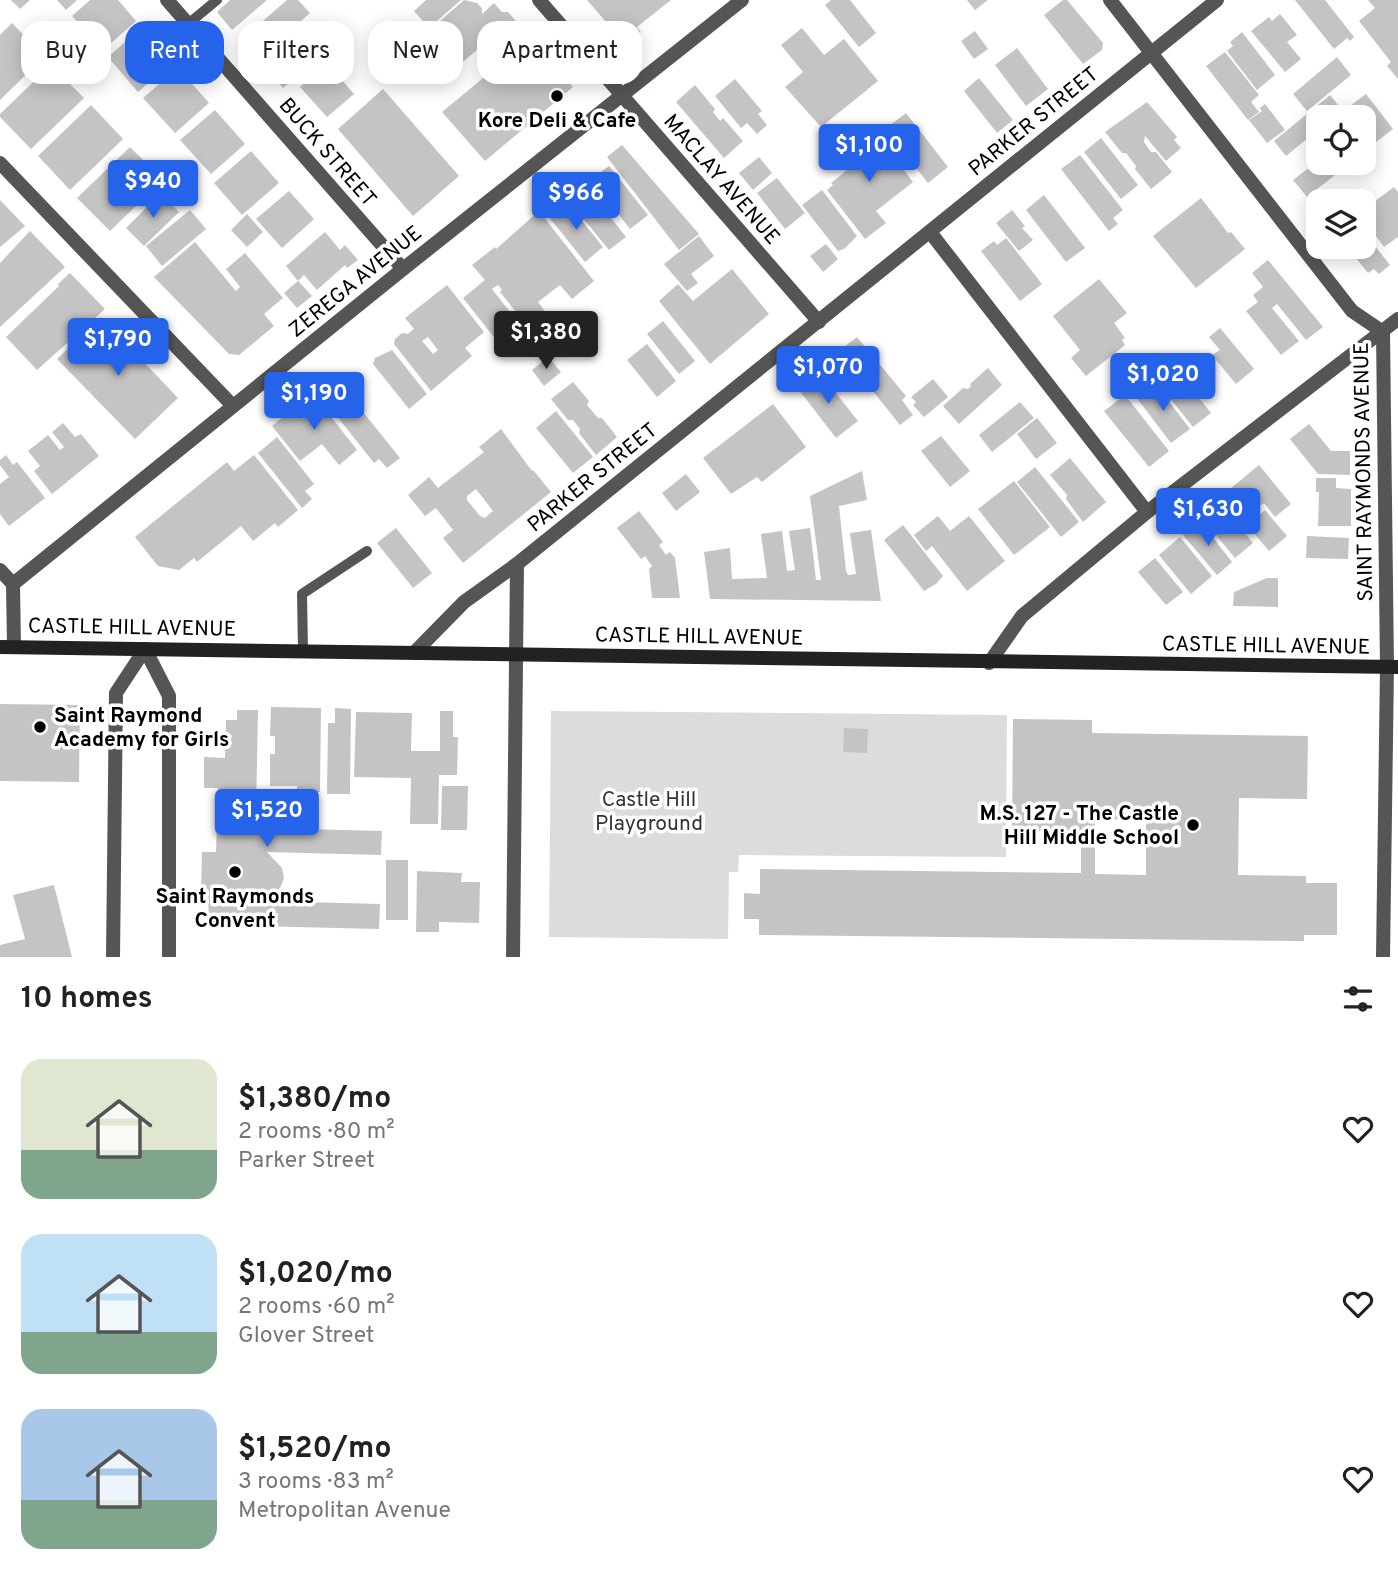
<!DOCTYPE html>
<meta charset="utf-8">
<style>
:root{--surface:#fff;--page:#f6f6f6;--text:#222;--muted:#767676;--accent:#2563eb}
body{margin:0;font-family:Overpass,sans-serif;background:var(--page);color:var(--text);height:100vh;display:flex;flex-direction:column;font-size:26px;white-space:nowrap}
*{box-sizing:border-box;margin:0}
p{font-size:23px;color:var(--muted)}
.icon{flex:none;width:38px;height:38px;fill:none;stroke:currentColor;stroke-width:2;stroke-linecap:round;stroke-linejoin:round}
.map{position:relative;height:957px;overflow:hidden}
.panel{display:flex;flex-direction:column;background:var(--surface);flex:1}
.panel>*{flex:none}
.hud{position:absolute;left:21px;top:21px;width:700px;height:63px;display:flex;gap:14px}
.fabs{position:absolute;left:1306px;top:105px;display:grid;gap:14px}
.fabs a{display:grid;place-items:center;width:70px;height:70px;border-radius:14px;background:var(--surface);box-shadow:0 4px 18px #0003;font-size:35px}
.price{position:absolute;translate:-50% -60px;padding:0 16px;border-radius:7px;background:var(--accent);color:#fff;font-size:23px;line-height:46px;filter:drop-shadow(0 2px 4px #0008)}
.price::after{content:'';position:absolute;left:50%;top:42px;width:21px;height:16px;margin-left:-10px;background:inherit;clip-path:polygon(0 0,100% 0,50% 100%)}
.price.selected{background:#222;color:#fff}
ul{padding:0;list-style:none}
li{display:flex;align-items:center;gap:21px;height:175px;padding:0 21px}
li span{display:grid;place-items:center;flex:none;width:196px;height:140px;border-radius:21px;color:#555}
li>.icon{margin-inline-start:auto}
span .icon{width:84px;height:84px;fill:#fffc;stroke-width:1}
li b{font-size:30px}
h2{display:flex;justify-content:space-between;align-items:center;height:84px;padding:0 21px;font-size:30px}
.chip{padding:0 24px;border-radius:21px;background:var(--surface);box-shadow:0 4px 18px #0003;font-size:24px;line-height:63px}
.chip.selected{background:var(--accent);color:#fff}
.map>svg:first-child{display:block}
.green{fill:#dcdcdc}
.building{fill:#c4c4c4;fill-rule:evenodd}
.lines{fill:none;stroke-linecap:round;stroke-linejoin:round}
.service{stroke:#555;stroke-width:10}
.minor{stroke:#555;stroke-width:14}
.tertiary{stroke:#555;stroke-width:14}
.secondary{stroke:#222;stroke-width:14}
.poi-dot{fill:#000;stroke:#fff;stroke-width:2.5}
.labels{text-anchor:middle;stroke-width:7;stroke-linejoin:round;paint-order:stroke}
.poi-label{font-size:21px;font-weight:bold;fill:#000;stroke:#fff}
.street-label{font-size:21px;fill:#000;stroke:#fff}
.park-label{font-size:21px;fill:#333;stroke:#fff}
</style>
<div class="map">
<svg width="1398" height="957" viewBox="0 0 1398 957">
<rect width="100%" height="100%" fill="#fff"/>
<polygon class="green" points="551,711 1007,715 1006,857 739,855 738,872 729,872 728,939 549,937"/>
<g class="building">
<polygon points="11,0 30,0 20,9"/>
<polygon points="57,0 77,0 66,10"/>
<polygon points="90,0 118,0 136,21 102,51 72,16"/>
<polygon points="230,0 267,0 232,30 217,12"/>
<polygon points="287,0 298,0 310,13 258,58 241,40"/>
<polygon points="426,0 461,0 429,28 414,11"/>
<polygon points="464,0 477,3 482,8 482,14 494,3 502,12 508,12 573,87 485,161 442,112 512,54 495,34 463,62 448,44 438,53 423,36"/>
<polygon points="587,0 671,0 637,27 641,32 626,45"/>
<polygon points="831,0 850,0 876,33 859,47 825,5"/>
<polygon points="967,0 988,0 975,10"/>
<polygon points="1063,0 1067,0 1103,43 1102,50 1083,64 1044,15"/>
<polygon points="1295,0 1325,0 1354,37 1350,41 1347,38 1334,49"/>
<polygon points="1368,0 1398,0 1398,79 1387,66 1391,62 1359,21 1375,8"/>
<polygon points="1280,14 1297,35 1287,42 1301,59 1285,72 1251,31 1269,17 1272,21"/>
<polygon points="12,23 44,57 0,100 0,35"/>
<polygon points="319,23 335,43 283,88 267,69"/>
<polygon points="142,27 173,62 138,92 108,57"/>
<polygon points="802,28 824,55 844,39 878,81 821,127 785,87 803,72 781,45"/>
<polygon points="975,31 988,49 974,59 961,41"/>
<polygon points="1242,32 1275,75 1257,90 1227,51 1233,46 1230,42"/>
<polygon points="1017,48 1048,89 1026,106 995,65"/>
<polygon points="1225,52 1259,95 1251,102 1259,112 1248,120 1206,66"/>
<polygon points="1337,57 1351,75 1307,111 1293,94"/>
<polygon points="327,63 354,94 327,117 300,87"/>
<polygon points="51,65 84,98 31,149 0,117 0,114"/>
<polygon points="178,68 209,103 175,133 143,98"/>
<polygon points="979,78 1013,120 997,133 964,91"/>
<polygon points="735,79 762,111 758,114 767,125 757,134 747,123 741,128 715,96"/>
<polygon points="695,85 715,109 713,112 720,121 723,118 743,141 724,158 676,102"/>
<polygon points="383,89 459,176 413,216 338,129"/>
<polygon points="1366,94 1393,129 1376,142 1363,126 1363,117 1348,117 1343,111"/>
<polygon points="1330,95 1342,110 1334,117 1318,117 1318,130 1286,156 1274,141"/>
<polygon points="1147,102 1177,137 1174,140 1181,148 1166,161 1145,136 1144,142 1151,152 1156,152 1172,172 1151,189 1135,169 1136,166 1126,153 1122,153 1105,132"/>
<polygon points="1265,104 1285,130 1267,143 1249,120 1262,111 1260,108"/>
<polygon points="91,105 123,139 70,190 38,156"/>
<polygon points="215,110 245,144 211,174 180,140"/>
<polygon points="906,113 948,167 928,183 885,129"/>
<polygon points="873,130 913,182 876,211 886,223 865,239 827,190 833,185 831,183 846,171 840,164 858,149 854,145"/>
<polygon points="1101,138 1138,185 1121,199 1084,152"/>
<polygon points="622,145 699,234 679,250 607,157"/>
<polygon points="130,147 163,180 110,231 77,198"/>
<polygon points="251,151 279,183 242,215 214,183"/>
<polygon points="1080,155 1123,210 1113,218 1118,224 1109,231 1061,169"/>
<polygon points="759,157 772,173 753,190 739,173"/>
<polygon points="1318,161 1343,163 1341,164 1344,168 1307,197 1293,180"/>
<polygon points="609,166 648,215 630,229 591,179"/>
<polygon points="777,178 805,213 785,229 757,193"/>
<polygon points="587,187 626,237 609,250 569,201"/>
<polygon points="1394,187 1398,192 1398,237 1384,247 1363,218 1363,210"/>
<polygon points="1330,189 1340,201 1318,201 1318,217 1308,205"/>
<polygon points="822,190 857,236 844,249 838,251 802,205"/>
<polygon points="289,191 314,219 282,248 256,219"/>
<polygon points="161,193 179,212 144,246 126,228"/>
<polygon points="1044,195 1085,248 1066,262 1026,210"/>
<polygon points="1201,198 1228,233 1231,232 1245,249 1196,288 1153,236"/>
<polygon points="0,200 25,226 0,247"/>
<polygon points="567,202 603,247 585,262 549,217 554,210"/>
<polygon points="190,210 206,229 162,266 146,246"/>
<polygon points="1012,210 1025,226 1022,228 1033,240 1019,251 996,223"/>
<polygon points="539,211 594,281 572,299 560,285 538,302 547,314 529,328 500,292 502,290 498,285 492,289 523,329 501,346 463,298 485,280 472,265 495,247 496,249"/>
<polygon points="247,214 263,232 247,247 231,230"/>
<polygon points="30,231 65,267 0,327 0,263"/>
<polygon points="1363,231 1390,265 1379,274 1374,269 1368,273 1347,247 1363,247"/>
<polygon points="325,232 340,250 345,245 358,260 347,268 345,265 317,290 304,275 298,281 286,266"/>
<polygon points="699,236 714,256 691,274 698,283 687,291 664,264"/>
<polygon points="1006,238 1042,284 1020,301 981,251 994,241 997,245"/>
<polygon points="195,242 236,291 240,287 226,269 245,253 283,298 264,314 274,326 239,355 229,354 154,277"/>
<polygon points="826,244 838,259 823,272 810,256"/>
<polygon points="1268,260 1323,327 1306,340 1277,304 1272,308 1299,341 1281,355 1246,311 1258,302 1253,295 1263,287 1252,273"/>
<polygon points="732,269 769,314 710,364 659,301 678,284 693,301"/>
<polygon points="70,273 105,309 37,370 6,337 59,286 58,284"/>
<polygon points="1099,279 1127,313 1114,323 1125,338 1122,340 1125,345 1086,376 1071,358 1080,350 1053,316"/>
<polygon points="298,281 312,296 297,308 284,293"/>
<path d="M447,285L484,332L465,348L472,356L431,391L394,344L395,339L402,333L408,334L414,329L405,318ZM428,337L438,350L433,354L422,341Z"/>
<polygon points="101,317 178,398 135,439 57,359"/>
<polygon points="663,321 695,361 679,374 647,334"/>
<polygon points="1220,328 1254,369 1236,384 1212,355 1220,350 1209,337"/>
<polygon points="857,337 906,396 902,400 913,415 900,425 840,350"/>
<polygon points="647,344 676,381 657,397 627,360"/>
<polygon points="392,350 427,394 409,409 373,364 375,358"/>
<polygon points="548,357 561,372 544,386 532,370"/>
<polygon points="988,368 1002,385 959,424 943,406 963,388 968,389 971,386 970,384"/>
<polygon points="1176,369 1211,413 1193,427 1158,383"/>
<polygon points="820,373 858,421 836,438 799,390"/>
<polygon points="933,379 948,397 924,417 913,405 916,402 911,397"/>
<polygon points="339,382 400,458 387,468 379,459 374,463 321,396"/>
<polygon points="573,382 589,401 587,405 598,418 602,418 617,437 596,455 579,433 580,429 573,420 568,420 551,399"/>
<polygon points="1154,382 1190,429 1171,443 1136,397"/>
<polygon points="313,394 357,450 339,465 322,444 300,461 272,426 294,408 303,419 309,415 300,404"/>
<polygon points="1125,395 1169,451 1149,467 1104,411"/>
<polygon points="1020,402 1034,418 992,452 979,435"/>
<polygon points="773,404 806,447 762,482 757,477 731,494 703,458"/>
<polygon points="556,411 593,457 573,473 536,428"/>
<polygon points="1037,418 1057,443 1036,459 1017,434"/>
<polygon points="63,423 75,437 81,434 99,456 52,494 34,471 40,466 28,451 48,435 60,450 64,447 52,432"/>
<polygon points="1309,424 1331,451 1350,451 1350,475 1318,474 1290,439"/>
<path d="M501,429L532,471L533,470L551,492L463,563L443,538L453,530L436,508L425,516L408,495L429,477L438,488L484,452L479,447ZM476,489L493,511L485,518L480,516L467,500V496Z"/>
<polygon points="941,436 970,471 950,487 921,451"/>
<polygon points="277,437 314,484 305,491 312,499 302,508 258,453"/>
<polygon points="6,455 13,465 17,462 45,498 9,526 0,514 0,484 9,477 0,465 0,460"/>
<polygon points="254,455 298,510 278,527 275,523 253,541 241,526 197,562 194,558 179,570 158,566 135,537 227,462 234,471"/>
<polygon points="1070,458 1106,502 1083,522 1066,499 1067,495 1050,475"/>
<polygon points="1259,465 1291,504 1275,517 1264,503 1244,518 1224,494"/>
<polygon points="1035,467 1079,522 1061,537 1017,482"/>
<polygon points="862,471 867,500 839,506 846,571 848,575 856,574 850,533 871,530 881,601 710,599 704,552 730,548 732,579 767,578 761,534 782,531 787,571 795,570 789,531 810,528 816,580 821,580 810,496"/>
<polygon points="686,474 700,492 676,511 662,493"/>
<polygon points="1316,478 1336,478 1336,488 1351,489 1351,526 1318,526 1319,492 1316,492"/>
<polygon points="1014,481 1050,527 1014,555 978,509"/>
<polygon points="1216,499 1253,543 1235,558 1198,513"/>
<polygon points="1265,510 1287,536 1269,551 1247,525"/>
<polygon points="639,511 663,542 659,545 666,555 670,552 675,558 680,598 652,598 649,569 652,566 645,556 641,559 617,528"/>
<polygon points="938,516 950,531 969,516 1005,561 967,591 932,546 926,551 914,535"/>
<polygon points="1200,521 1232,562 1217,575 1183,535"/>
<polygon points="903,525 943,576 936,584 924,591 884,540"/>
<polygon points="396,528 432,573 413,588 377,543"/>
<polygon points="1307,536 1349,538 1348,559 1306,558"/>
<polygon points="1180,537 1212,576 1191,594 1159,555"/>
<polygon points="1155,558 1183,592 1166,605 1138,572"/>
<polygon points="1267,578 1278,578 1278,607 1233,606 1234,592"/>
<polygon points="0,704 80,705 79,782 0,781"/>
<polygon points="271,707 321,708 320,792 297,792 297,786 270,786 270,754 275,754 275,736 270,736"/>
<polygon points="335,708 351,709 350,794 327,794 328,723 335,723"/>
<polygon points="237,710 258,710 256,813 266,813 266,828 382,831 381,855 267,852 282,868 284,878 280,888 266,901 380,904 379,929 209,925 208,892 201,892 202,852 216,852 218,788 204,788 204,757 225,758 226,720 237,720"/>
<polygon points="440,711 453,711 453,737 458,737 457,775 439,775 438,824 410,824 411,778 354,777 356,712 412,713 411,751 440,751"/>
<path d="M1013,719L1092,720V733L1308,736L1307,799L1239,798L1238,875L1306,876V883H1337V935H1304V941L759,935V919H744V893L760,894V869L1081,873V832L1012,831ZM1095,819L1146,820V875L1095,874Z"/>
<polygon points="844,728 868,729 867,753 843,752"/>
<polygon points="442,786 468,786 467,830 441,830"/>
<rect x="386" y="860" width="22" height="60"/>
<polygon points="417,871 462,873 461,882 480,882 479,923 439,922 439,932 416,932"/>
<polygon points="54,885 72,957 0,957 0,945 25,939 13,895"/>
</g>
<g class="lines">
<g class="service">
<polyline points="188,24 217,0"/>
<polyline points="303,651 302,594 367,551"/>
</g>
<g class="minor">
<polyline points="167,0 403,269"/>
<polyline points="539,0 819,322"/>
<polyline points="1110,0 1352,311 1383,332"/>
<polyline points="0,163 233,406"/>
<polyline points="930,232 1147,512"/>
<polyline points="0,570 13,584"/>
<polyline points="13,584 403,269 742,0"/>
<polyline points="13,584 14,647"/>
<polyline points="414,653 464,602 517,564"/>
<polyline points="989,663 1022,616 1147,512 1398,319"/>
<polyline points="513,957 517,564 1217,0"/>
<polyline points="1383,957 1387,667 1383,332"/>
</g>
<polyline class="tertiary" points="113,957 116,693 145,649 169,696 169,957"/>
<polyline class="secondary" points="0,647 1398,667"/>
</g>
<g class="poi-dot">
<circle cx="557" cy="96" r="7"/>
<circle cx="40" cy="727" r="7"/>
<circle cx="1193" cy="825" r="7"/>
<circle cx="235" cy="872" r="7"/>
</g>
<g class="labels">
<g class="poi-label">
<text x="557" y="127">Kore Deli &amp; Cafe</text>
<text x="54" y="722" text-anchor="start">Saint Raymond<tspan x="54" dy="24">Academy for Girls</tspan></text>
<text x="1179" y="820" text-anchor="end">M.S. 127 - The Castle<tspan x="1179" dy="24">Hill Middle School</tspan></text>
<text x="235" y="903">Saint Raymonds<tspan x="235" dy="24">Convent</tspan></text>
</g>
<g class="street-label">
<text transform="translate(1033 121) rotate(-39)" y="7">PARKER STREET</text>
<text transform="translate(328 152) rotate(49)" y="7">BUCK STREET</text>
<text transform="translate(722 179) rotate(49)" y="7">MACLAY AVENUE</text>
<text transform="translate(355 281) rotate(-39)" y="7">ZEREGA AVENUE</text>
<text transform="translate(1363 472) rotate(-91)" y="7">SAINT RAYMONDS AVENUE</text>
<text transform="translate(592 477) rotate(-39)" y="7">PARKER STREET</text>
<text transform="translate(132 627) rotate(1)" y="7">CASTLE HILL AVENUE</text>
<text transform="translate(699 636) rotate(1)" y="7">CASTLE HILL AVENUE</text>
<text transform="translate(1266 645) rotate(1)" y="7">CASTLE HILL AVENUE</text>
</g>
<g class="park-label">
<text x="649" y="806">Castle Hill<tspan x="649" dy="24">Playground</tspan></text>
</g>
</g>
</svg>
<div class="fabs">
<a><svg class="icon" aria-label="locate" viewBox="0 0 24 24"><circle cx="12" cy="12" r="6"/><path d="M12 2v4M12 18v4M2 12h4M18 12h4"/></svg></a>
<a><svg class="icon" aria-label="layers" viewBox="0 0 24 24"><path d="M12 4l9 5-9 5-9-5zM3 14l9 5 9-5"/></svg></a>
</div>
<b class="price" style="left:869px;top:184px">$1,100</b>
<b class="price" style="left:153px;top:220px">$940</b>
<b class="price" style="left:576px;top:232px">$966</b>
<b class="price selected" style="left:546px;top:371px">$1,380</b>
<b class="price" style="left:118px;top:378px">$1,790</b>
<b class="price" style="left:828px;top:406px">$1,070</b>
<b class="price" style="left:1163px;top:413px">$1,020</b>
<b class="price" style="left:314px;top:432px">$1,190</b>
<b class="price" style="left:1208px;top:548px">$1,630</b>
<b class="price" style="left:267px;top:849px">$1,520</b>
<div class="hud">
<a class="chip">Buy</a>
<a class="chip selected">Rent</a>
<a class="chip">Filters</a>
<a class="chip">New</a>
<a class="chip">Apartment</a>
</div>
</div>
<section class="panel">
<h2>10 homes<svg class="icon" aria-label="filters" viewBox="0 0 24 24"><path d="M4 7h16M4 17h16"/><circle cx="9" cy="7" r="2"/><circle cx="15" cy="17" r="2"/></svg></h2>
<ul>
<li><span style="background:linear-gradient(#dfe7d0 65%,#7fa58c 0)"><svg class="icon" aria-label="home" viewBox="0 0 24 24"><path d="M3 11l9-7 9 7M6 9v11h12V9"/></svg></span><div><b>$1,380/mo</b><p>2 rooms · 80 m²</p><p>Parker Street</p></div><svg class="icon" aria-label="heart" viewBox="0 0 24 24"><path d="M12 20l-8-8c-3-5 5-10 8-4 3-6 11-1 8 4z"/></svg></li>
<li><span style="background:linear-gradient(#bfe0f5 70%,#7fa58c 0)"><svg class="icon" aria-label="home" viewBox="0 0 24 24"><path d="M3 11l9-7 9 7M6 9v11h12V9"/></svg></span><div><b>$1,020/mo</b><p>2 rooms · 60 m²</p><p>Glover Street</p></div><svg class="icon" aria-label="heart" viewBox="0 0 24 24"><path d="M12 20l-8-8c-3-5 5-10 8-4 3-6 11-1 8 4z"/></svg></li>
<li><span style="background:linear-gradient(#a9c7e8 65%,#7fa58c 0)"><svg class="icon" aria-label="home" viewBox="0 0 24 24"><path d="M3 11l9-7 9 7M6 9v11h12V9"/></svg></span><div><b>$1,520/mo</b><p>3 rooms · 83 m²</p><p>Metropolitan Avenue</p></div><svg class="icon" aria-label="heart" viewBox="0 0 24 24"><path d="M12 20l-8-8c-3-5 5-10 8-4 3-6 11-1 8 4z"/></svg></li>
</ul>
</section>
